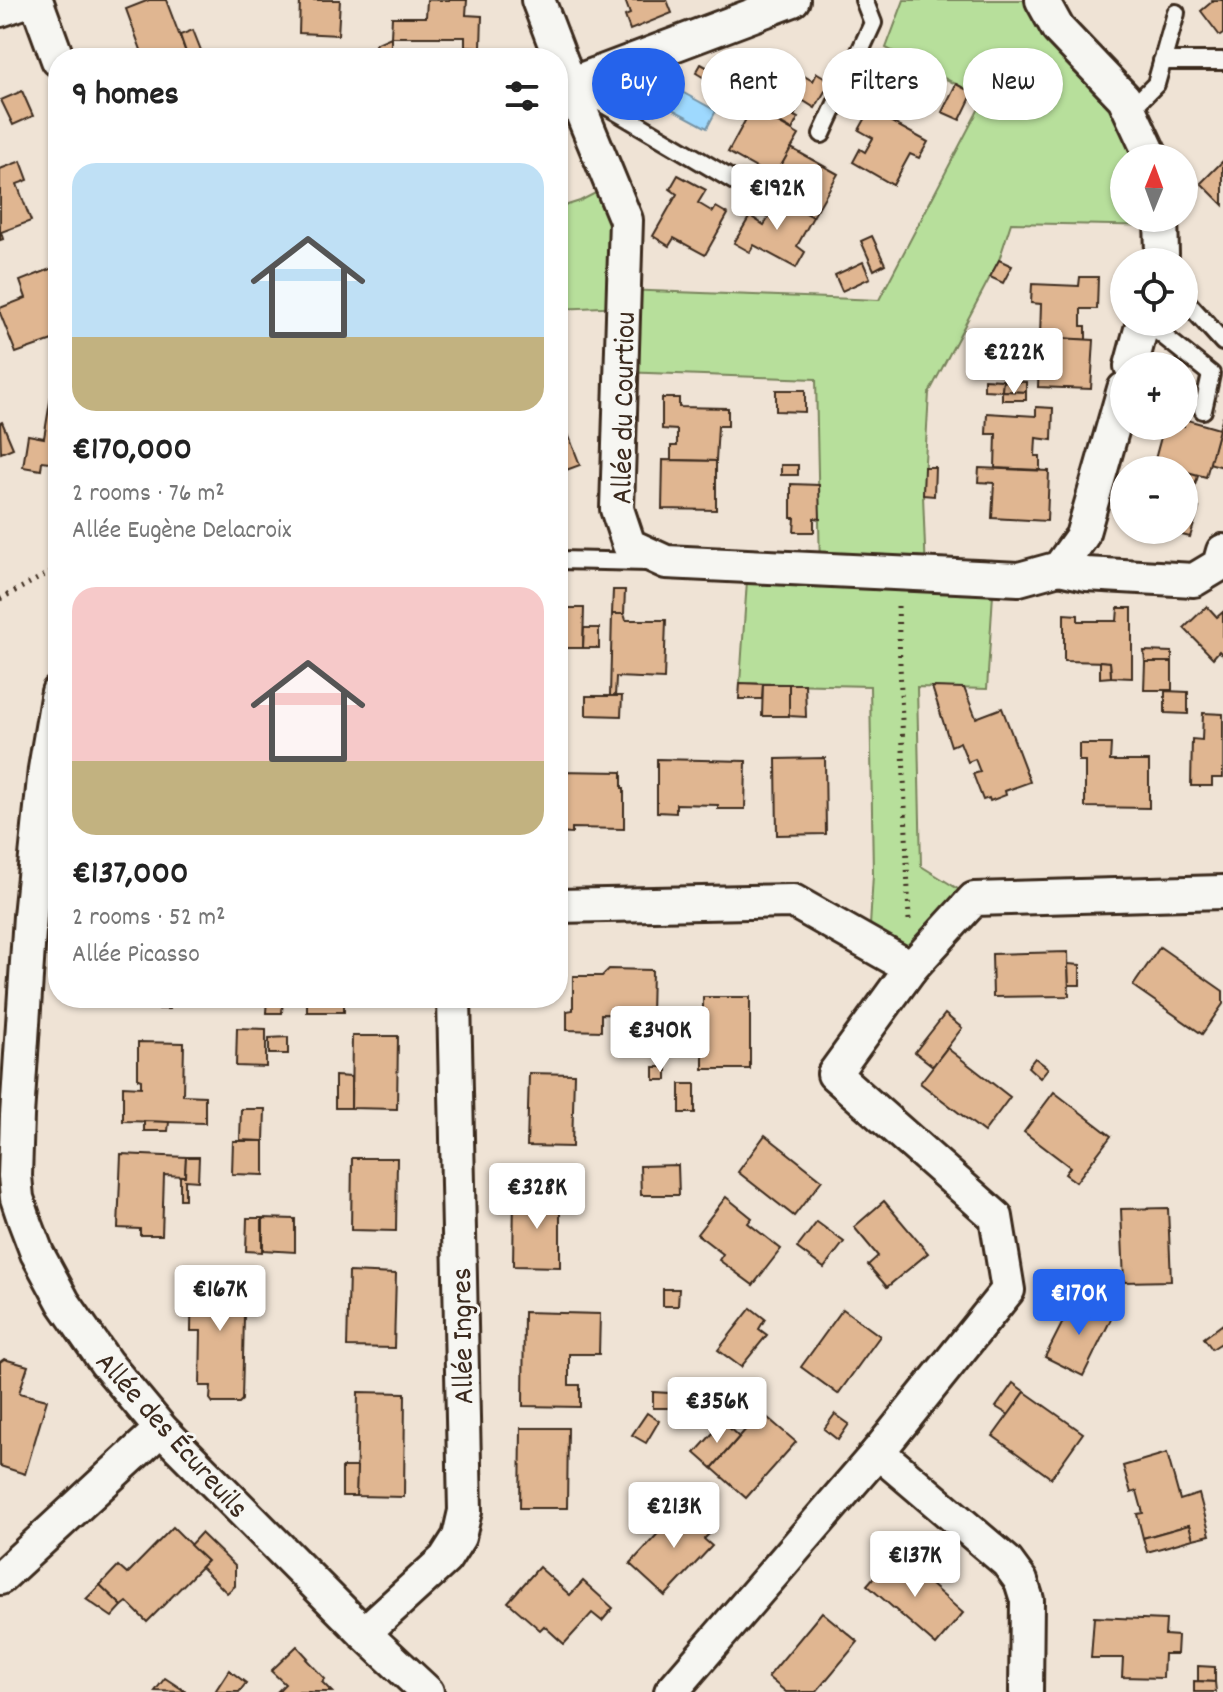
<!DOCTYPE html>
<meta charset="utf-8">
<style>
:root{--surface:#fff;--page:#f2f2f2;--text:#222;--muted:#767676;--accent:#2563eb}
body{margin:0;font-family:Dekko,sans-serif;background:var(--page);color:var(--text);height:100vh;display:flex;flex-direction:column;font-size:30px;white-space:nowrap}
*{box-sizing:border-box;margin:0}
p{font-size:26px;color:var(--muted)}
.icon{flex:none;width:44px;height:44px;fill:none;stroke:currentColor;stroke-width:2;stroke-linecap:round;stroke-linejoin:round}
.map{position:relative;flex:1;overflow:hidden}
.panel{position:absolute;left:48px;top:48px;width:520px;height:960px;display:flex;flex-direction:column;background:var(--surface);border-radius:32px;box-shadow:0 2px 6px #0004}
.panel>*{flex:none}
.guide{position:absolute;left:592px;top:48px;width:510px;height:72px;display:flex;gap:16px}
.needle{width:52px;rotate:1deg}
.tools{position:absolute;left:1110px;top:144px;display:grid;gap:16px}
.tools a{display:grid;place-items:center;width:88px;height:88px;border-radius:50%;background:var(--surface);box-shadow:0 2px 6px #0004;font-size:40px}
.price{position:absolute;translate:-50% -68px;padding:0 18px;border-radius:8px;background:#fff;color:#222;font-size:26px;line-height:52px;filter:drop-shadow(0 2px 4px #0008)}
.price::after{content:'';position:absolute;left:50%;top:48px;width:24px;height:18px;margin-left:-12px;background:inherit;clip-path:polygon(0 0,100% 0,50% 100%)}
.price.current{background:var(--accent);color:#fff}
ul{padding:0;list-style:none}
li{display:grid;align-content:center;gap:16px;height:424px;padding:0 24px}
li span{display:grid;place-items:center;height:248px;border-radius:24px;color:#555}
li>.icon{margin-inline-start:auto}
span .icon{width:144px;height:144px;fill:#fffc;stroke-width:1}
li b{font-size:34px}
h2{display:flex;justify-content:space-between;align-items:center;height:96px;padding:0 24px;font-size:34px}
.tag{padding:0 28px;border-radius:36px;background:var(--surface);box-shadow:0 2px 6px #0004;font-size:28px;line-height:72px}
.tag.current{background:var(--accent);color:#fff}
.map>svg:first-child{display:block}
.green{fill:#b7df9b;stroke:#79845c;stroke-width:2}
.water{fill:#9ed9fe;stroke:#7693a4;stroke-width:2}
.building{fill:#e0b691;stroke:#3b2a1e;stroke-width:2}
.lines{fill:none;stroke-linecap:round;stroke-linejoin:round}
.lane-casing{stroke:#3b2a1e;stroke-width:22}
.street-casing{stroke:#3b2a1e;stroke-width:38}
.path{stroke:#3b2a1e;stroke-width:5;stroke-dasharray:2 6;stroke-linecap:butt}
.lane{stroke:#f6f6f2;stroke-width:16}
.street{stroke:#f6f6f2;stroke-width:32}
.labels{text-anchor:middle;stroke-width:6;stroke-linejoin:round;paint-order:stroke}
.street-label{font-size:30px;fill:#3b2a1e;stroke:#f6f6f2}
</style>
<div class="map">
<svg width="1223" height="1692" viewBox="0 0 1223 1692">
<rect width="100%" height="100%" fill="#efe3d5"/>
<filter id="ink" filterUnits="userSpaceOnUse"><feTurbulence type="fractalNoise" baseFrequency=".0125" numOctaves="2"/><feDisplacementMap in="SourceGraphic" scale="16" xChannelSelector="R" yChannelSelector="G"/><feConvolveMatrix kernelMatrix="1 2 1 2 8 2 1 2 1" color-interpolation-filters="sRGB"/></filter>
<g filter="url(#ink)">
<polygon class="green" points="904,0 1042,0 1152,158 1124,158 1124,218 1161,218 1161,226 1011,223 999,260 929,393 923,495 926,574 994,578 987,689 917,687 921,866 974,899 911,968 869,944 873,874 870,686 740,683 748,566 820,569 816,379 621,372 624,306 558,309 558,208 580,201 611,185 624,290 879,300 987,93 973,93 886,48"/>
<polygon class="water" points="682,92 716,111 707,128 672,109"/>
<g class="building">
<polygon points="149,0 166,0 188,58 144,58 126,9"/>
<polygon points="300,0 340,0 338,35 299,33"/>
<polygon points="427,0 467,0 466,15 482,16 481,47 465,46 465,37 391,37 392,17 426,17"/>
<polygon points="625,0 667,0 672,13 630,30 625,16 630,14"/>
<polygon points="1212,0 1223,0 1223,34 1220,36 1201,11 1213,1"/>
<polygon points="193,30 204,58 188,58 180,35"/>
<polygon points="391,37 391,56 377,56 375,44"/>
<polygon points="769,56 813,81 817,73 831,81 815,108 802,100 794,116 798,118 792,130 752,108 769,78 759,73"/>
<polygon points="701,64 739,85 733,95 696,73"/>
<polygon points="956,84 973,93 960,120 942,112"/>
<polygon points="654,87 666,94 655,114 643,106"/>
<polygon points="22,91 33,116 13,125 1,100"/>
<polygon points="874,103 889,111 884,118 928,142 919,158 910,154 893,185 853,162 860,149 865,152 873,138 859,130"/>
<polygon points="752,108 799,135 774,178 728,152"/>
<polygon points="791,148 838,174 813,217 767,191"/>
<polygon points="21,161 28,180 17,184 31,221 1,232 3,239 0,240 0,169"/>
<polygon points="1223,161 1223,205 1201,183"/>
<polygon points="678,175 706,190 698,203 713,212 716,207 728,214 705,255 674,238 669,246 653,236 677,194 670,189"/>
<polygon points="774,195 813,217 797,246 805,252 796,268 754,245 750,252 734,243 750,216 764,225 773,210 768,207"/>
<polygon points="872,236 885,264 874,270 861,241"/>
<polygon points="999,260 1012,266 1003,283 990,277"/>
<polygon points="863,262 870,278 842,291 835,275"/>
<polygon points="58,266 58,338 16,353 0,313 0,308 26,298 20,281"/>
<polygon points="1080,277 1098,277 1097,309 1081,309 1081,326 1086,326 1086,340 1040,337 1041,304 1031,303 1032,284 1079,286"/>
<polygon points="1040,337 1094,340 1091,389 1038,387"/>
<polygon points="984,379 1003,380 1002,391 984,390"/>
<polygon points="1003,381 1026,382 1026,392 1002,391"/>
<polygon points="52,390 58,391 58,463 42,461 41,470 23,467 28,435 44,438"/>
<polygon points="776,390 805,390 805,412 776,411"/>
<polygon points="1002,391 1026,392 1026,400 1002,400"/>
<polygon points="662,398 679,398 679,407 728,408 728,426 718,426 716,461 671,460 671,446 677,446 677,430 662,429"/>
<polygon points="1036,407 1053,408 1052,440 1036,438 1035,456 1040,456 1040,470 995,468 996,434 986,434 987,413 1036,416"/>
<polygon points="1223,416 1223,467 1209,463"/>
<polygon points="1184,419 1219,429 1206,477 1154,463 1164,426 1184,426"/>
<polygon points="2,422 13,448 1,453 0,423"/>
<polygon points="565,426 580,465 558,473 558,429"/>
<polygon points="663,460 716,461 716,510 662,509"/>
<rect x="781" y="465" width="17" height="10"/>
<polygon points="924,467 935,467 934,496 923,495"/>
<polygon points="979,468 1049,471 1047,521 992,518 994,483 978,482"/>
<polygon points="1184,472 1198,476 1194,488 1189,487 1184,503"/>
<polygon points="791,484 819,485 820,519 814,518 814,532 794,532 795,518 791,518"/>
<polygon points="1184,503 1199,508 1190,537 1174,533 1175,530 1184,530"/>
<polygon points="613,590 625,590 624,614 612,614"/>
<polygon points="1207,606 1217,617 1223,612 1223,655 1219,651 1213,658 1184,628"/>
<polygon points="558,608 584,608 583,648 558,648"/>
<polygon points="1118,608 1132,608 1132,678 1111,677 1110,662 1064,661 1064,614 1078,615 1078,621 1117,621"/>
<polygon points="612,614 624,614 626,620 666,620 664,679 616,677 615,697 610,696"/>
<polygon points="584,628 599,628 599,648 583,648"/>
<polygon points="1144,651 1172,652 1172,662 1145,662"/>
<polygon points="1100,661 1110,662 1111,677 1100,678"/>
<polygon points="1145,662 1172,662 1172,690 1144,690"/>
<polygon points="740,683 763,684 762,699 739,699"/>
<polygon points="763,684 789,684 789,716 762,716"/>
<polygon points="789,684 805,684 806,717 789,716"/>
<polygon points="932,687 964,688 976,718 1002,708 1030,782 1005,791 1006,795 990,801 989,798 983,800 973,774 980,772 975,759 968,762 960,742 951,746"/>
<polygon points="1165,691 1188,692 1188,714 1165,713"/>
<polygon points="586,696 622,696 621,716 586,715"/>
<polygon points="1203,713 1223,714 1223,778 1212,778 1212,786 1191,786 1192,739 1202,740"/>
<polygon points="1079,744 1111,744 1110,761 1149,761 1149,808 1085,807 1085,761 1079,761"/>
<polygon points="825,758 826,834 777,835 776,759"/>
<polygon points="657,759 746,761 745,809 718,809 718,805 676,804 676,813 657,812"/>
<polygon points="558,771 622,772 622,788 624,788 624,829 572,828 572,834 558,833"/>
<polygon points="1160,947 1223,991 1223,1004 1202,1034 1133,986"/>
<polygon points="1068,952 1069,996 993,997 992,954"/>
<polygon points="1068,964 1080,965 1080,985 1069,985"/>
<polygon points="609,969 652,970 651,1015 601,1014 601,1031 567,1030 567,1011 573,1010 573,976 602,976"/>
<rect x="703" y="997" width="47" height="72"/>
<polygon points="110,998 171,998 170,1009 154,1009 154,1004 110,1003"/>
<polygon points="267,998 283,998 282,1013 266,1013"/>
<rect x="307" y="998" width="37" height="14"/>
<polygon points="945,1014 962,1028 933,1066 915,1052"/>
<polygon points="237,1028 266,1029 266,1067 236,1066"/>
<polygon points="635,1032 663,1032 663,1049 635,1048"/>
<polygon points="352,1036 398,1036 397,1109 351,1108"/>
<polygon points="288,1037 288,1054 269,1054 269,1038"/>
<polygon points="138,1042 184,1043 183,1095 205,1096 205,1123 123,1121 123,1086 141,1087 141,1080 138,1079"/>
<polygon points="947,1048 1010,1097 984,1132 920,1083"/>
<polygon points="1035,1058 1048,1068 1040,1078 1028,1067"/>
<rect x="654" y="1067" width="13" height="13"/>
<polygon points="529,1073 574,1074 572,1147 527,1146"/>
<polygon points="335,1076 351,1077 351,1108 335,1108"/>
<rect x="680" y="1084" width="15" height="29"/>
<polygon points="1054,1092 1111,1136 1076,1182 1065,1174 1070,1167 1024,1132"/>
<polygon points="241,1109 265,1109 264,1141 240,1140"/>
<polygon points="144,1121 169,1122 168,1131 144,1131"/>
<polygon points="765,1135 822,1180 794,1216 738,1172"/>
<polygon points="233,1141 264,1141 264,1175 232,1174"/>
<polygon points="121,1154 186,1157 185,1176 164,1175 162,1235 140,1235 140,1229 118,1228"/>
<polygon points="186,1157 199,1157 198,1181 185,1180 185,1199 180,1199 180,1176 185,1176"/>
<polygon points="352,1158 397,1158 396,1231 351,1230"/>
<polygon points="678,1165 679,1195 641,1195 640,1166"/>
<polygon points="514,1194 560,1195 560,1267 513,1266"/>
<polygon points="726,1197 752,1218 748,1223 781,1249 753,1285 719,1260 723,1254 697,1234"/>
<polygon points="884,1201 928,1253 887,1287 868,1265 878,1256 854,1227"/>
<polygon points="1168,1208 1171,1281 1124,1282 1121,1209"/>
<polygon points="247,1218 262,1218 262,1252 246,1251"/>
<polygon points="263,1218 295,1219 295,1252 263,1250"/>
<polygon points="817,1222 844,1242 824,1268 797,1248"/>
<polygon points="349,1272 396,1274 394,1348 347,1347"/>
<polygon points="192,1273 245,1274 242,1400 239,1403 213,1403 210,1399 211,1386 200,1386 201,1331 191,1331"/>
<polygon points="663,1289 679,1289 678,1306 663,1306"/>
<polygon points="1075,1298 1112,1317 1083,1376 1045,1357"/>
<polygon points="751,1308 765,1319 759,1329 767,1335 741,1367 718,1350"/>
<polygon points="843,1309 880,1336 838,1394 801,1367"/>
<polygon points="524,1312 600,1314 599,1354 569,1354 569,1385 580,1385 580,1407 523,1406"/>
<polygon points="1223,1324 1223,1342 1212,1349 1204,1338"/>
<polygon points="4,1359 28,1366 19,1393 47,1400 25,1474 0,1466 0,1362"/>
<polygon points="1013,1383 1025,1392 1009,1415 996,1407"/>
<polygon points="358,1392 405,1393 404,1497 356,1496"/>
<polygon points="653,1392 669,1393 669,1408 653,1408"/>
<polygon points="1025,1392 1083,1433 1051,1478 993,1436"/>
<polygon points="761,1412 796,1442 746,1498 712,1468"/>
<polygon points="647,1413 659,1421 646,1443 632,1435"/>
<polygon points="835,1414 849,1424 838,1440 824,1429"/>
<polygon points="723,1422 739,1437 712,1468 695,1453"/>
<polygon points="521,1428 568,1428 567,1508 520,1508"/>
<polygon points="1167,1453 1180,1500 1199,1494 1210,1535 1193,1539 1189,1525 1143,1538 1137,1514 1143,1513 1137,1491 1131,1493 1123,1466"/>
<polygon points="342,1467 357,1467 356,1496 342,1496"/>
<polygon points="686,1503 714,1529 704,1539 712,1546 665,1596 630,1564"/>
<polygon points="1189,1525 1193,1539 1147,1552 1143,1538"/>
<polygon points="173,1527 207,1561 147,1622 127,1602 122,1606 100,1585 118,1566 127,1574"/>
<polygon points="201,1533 235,1566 235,1586 227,1593 201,1567 207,1561 190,1545"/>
<polygon points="895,1553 963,1613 936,1645 867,1585"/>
<polygon points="539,1567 570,1595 583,1581 613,1608 602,1621 592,1613 564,1644 544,1626 540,1630 508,1602"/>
<polygon points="100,1585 122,1606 112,1617 86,1599"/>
<polygon points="822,1612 858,1642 816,1692 786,1692 768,1677"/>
<polygon points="1094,1617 1166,1620 1165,1635 1178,1636 1177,1654 1164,1654 1163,1678 1122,1677 1123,1658 1091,1658"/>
<polygon points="297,1646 308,1658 306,1659 325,1679 322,1682 332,1692 277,1692 285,1684 271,1671"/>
<polygon points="1198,1666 1215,1667 1215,1682 1198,1681"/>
<polygon points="229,1670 246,1683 239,1692 219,1692 216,1690"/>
<polygon points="165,1678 186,1692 155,1691"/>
<polygon points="1194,1681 1215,1682 1216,1692 1194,1692"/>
</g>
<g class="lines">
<defs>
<g id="lane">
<polyline points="1162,61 1223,61"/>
<polyline points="575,87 736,182"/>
<polyline points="1130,110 1156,84 1176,13"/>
<polyline points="822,134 873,23 864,0"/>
<polyline points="1184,299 1223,342"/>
<polyline points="1146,322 1211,374 1203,410"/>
<polyline points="558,560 649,562"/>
</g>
<g id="street">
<polyline points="36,0 58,60"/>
<polyline points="538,0 570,84 626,220 617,509 629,545 666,562 1019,579 1059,568 1082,536 1124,389"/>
<polyline points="1042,0 1058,29 1124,98 1152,158"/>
<polyline points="0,10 29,0"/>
<polyline points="570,84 793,0"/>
<polyline points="1160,262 1162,254 1161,218"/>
<polyline points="1131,366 1143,322"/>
<polyline points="1059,568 1086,574 1194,580 1219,565 1223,551"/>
<polyline points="58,692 45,769 30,916 17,1116 15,1176 17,1198 24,1219 37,1253 64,1303 106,1363 161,1429 364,1633 427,1692"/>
<polyline points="558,906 793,901 911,968"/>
<polyline points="878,1452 1007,1562 1021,1581 1027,1600 1026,1692"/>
<polyline points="0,1578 161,1429"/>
<polyline points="364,1633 445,1559 459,1537 465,1511 454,998"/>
<polyline points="671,1692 878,1452 1008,1290 996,1217 834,1074 911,968 974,899 1223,892"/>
</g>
</defs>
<use href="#lane" class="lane-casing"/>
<use href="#street" class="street-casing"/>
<g class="path">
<polyline points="0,599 58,568"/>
<polyline points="898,606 909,920"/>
</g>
<use href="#lane" class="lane"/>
<use href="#street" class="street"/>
</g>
</g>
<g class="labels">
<g class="street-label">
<text transform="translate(622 408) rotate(-89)" y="10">Allée du Courtiou</text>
<text transform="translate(461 1336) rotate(-91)" y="10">Allée Ingres</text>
<text transform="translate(173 1434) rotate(48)" y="10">Allée des Écureuils</text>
</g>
</g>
</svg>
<div class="tools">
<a><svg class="needle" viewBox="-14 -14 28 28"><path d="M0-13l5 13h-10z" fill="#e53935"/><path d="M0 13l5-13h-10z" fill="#767676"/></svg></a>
<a><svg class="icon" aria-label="locate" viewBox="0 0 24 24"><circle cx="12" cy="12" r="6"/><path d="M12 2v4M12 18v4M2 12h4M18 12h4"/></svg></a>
<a>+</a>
<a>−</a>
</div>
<b class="price" style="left:777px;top:232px">€192K</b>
<b class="price" style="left:1014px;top:396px">€222K</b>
<b class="price" style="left:660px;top:1074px">€340K</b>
<b class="price" style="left:537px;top:1231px">€328K</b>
<b class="price" style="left:220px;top:1333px">€167K</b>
<b class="price current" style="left:1079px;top:1337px">€170K</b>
<b class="price" style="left:717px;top:1445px">€356K</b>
<b class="price" style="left:674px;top:1550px">€213K</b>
<b class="price" style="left:915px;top:1599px">€137K</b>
<div class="guide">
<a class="tag current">Buy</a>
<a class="tag">Rent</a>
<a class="tag">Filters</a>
<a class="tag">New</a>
</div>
<section class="panel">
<h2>9 homes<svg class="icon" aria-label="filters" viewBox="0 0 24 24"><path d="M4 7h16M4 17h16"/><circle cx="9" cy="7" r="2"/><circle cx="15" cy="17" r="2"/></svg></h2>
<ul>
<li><span style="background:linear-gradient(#bfe0f5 70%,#c2b280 0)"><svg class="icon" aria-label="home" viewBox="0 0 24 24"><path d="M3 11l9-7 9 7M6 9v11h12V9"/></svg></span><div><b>€170,000</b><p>2 rooms · 76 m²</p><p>Allée Eugène Delacroix</p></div></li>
<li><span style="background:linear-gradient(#f6c9c9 70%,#c2b280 0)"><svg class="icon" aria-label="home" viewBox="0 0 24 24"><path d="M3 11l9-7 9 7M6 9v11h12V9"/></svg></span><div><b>€137,000</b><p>2 rooms · 52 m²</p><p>Allée Picasso</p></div></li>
</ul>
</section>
</div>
